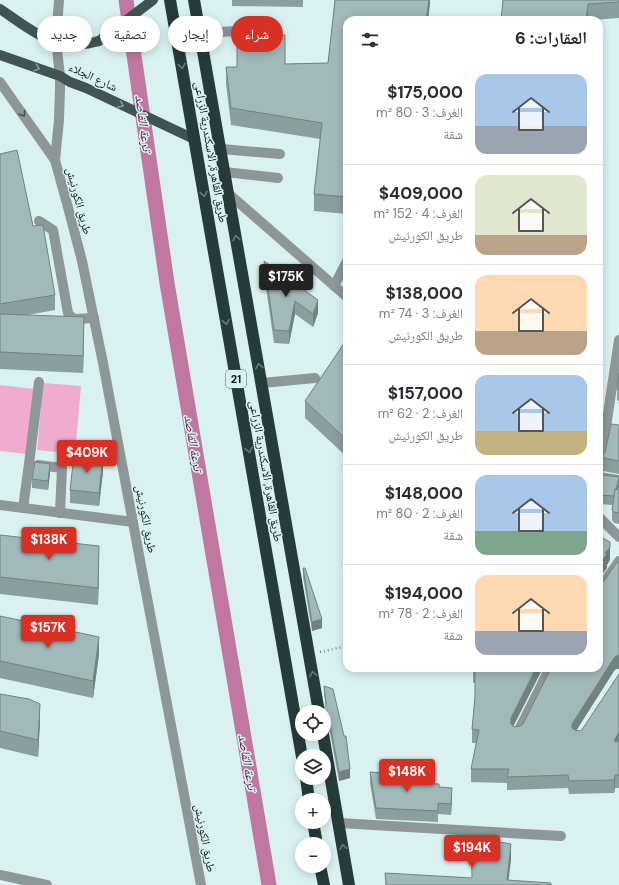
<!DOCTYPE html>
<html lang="ar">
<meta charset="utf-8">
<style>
:root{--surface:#fff;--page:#f7f7f7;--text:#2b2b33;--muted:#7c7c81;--line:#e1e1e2;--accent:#d93025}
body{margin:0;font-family:"DM Sans","Noto Naskh Arabic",sans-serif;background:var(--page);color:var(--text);direction:rtl;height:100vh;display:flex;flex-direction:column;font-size:15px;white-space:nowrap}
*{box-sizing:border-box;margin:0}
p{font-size:13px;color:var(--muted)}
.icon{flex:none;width:22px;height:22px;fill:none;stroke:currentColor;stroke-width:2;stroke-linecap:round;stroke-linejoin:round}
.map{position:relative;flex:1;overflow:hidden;direction:ltr}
.drawer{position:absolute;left:343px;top:16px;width:260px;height:656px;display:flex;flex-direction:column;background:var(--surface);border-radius:12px;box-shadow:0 2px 10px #0003;direction:rtl}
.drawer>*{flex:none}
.hud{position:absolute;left:12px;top:16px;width:271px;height:36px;direction:rtl;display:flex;gap:8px}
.fabs{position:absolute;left:295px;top:705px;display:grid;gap:8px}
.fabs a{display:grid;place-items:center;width:36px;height:36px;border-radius:50%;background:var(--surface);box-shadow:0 2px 10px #0003;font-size:20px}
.price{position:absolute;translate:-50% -34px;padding:0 9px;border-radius:4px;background:var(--accent);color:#fff;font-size:13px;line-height:26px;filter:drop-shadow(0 1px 2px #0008)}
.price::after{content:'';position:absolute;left:50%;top:24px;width:12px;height:9px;margin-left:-6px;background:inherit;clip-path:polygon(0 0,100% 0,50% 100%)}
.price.active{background:#222;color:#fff}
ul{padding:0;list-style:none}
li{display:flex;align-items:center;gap:12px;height:100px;padding:0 16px}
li+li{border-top:1px solid var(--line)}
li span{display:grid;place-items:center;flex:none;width:112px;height:80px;border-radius:12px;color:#555}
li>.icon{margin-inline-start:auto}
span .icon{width:48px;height:48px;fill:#fffc;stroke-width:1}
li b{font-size:17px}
h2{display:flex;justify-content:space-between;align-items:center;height:48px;padding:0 16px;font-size:17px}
.tag{padding:0 14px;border-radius:18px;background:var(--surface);box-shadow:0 2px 10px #0003;font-size:14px;line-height:36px}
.tag.active{background:var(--accent);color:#fff}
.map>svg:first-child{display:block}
.green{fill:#efaccf}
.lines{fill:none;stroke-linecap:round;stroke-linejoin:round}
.canal{stroke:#c178a0;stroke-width:15}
.path{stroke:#7a8c8b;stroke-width:2.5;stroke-dasharray:1 3;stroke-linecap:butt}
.minor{stroke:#8d9797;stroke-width:10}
.major{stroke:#415352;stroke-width:10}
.highway{stroke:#273b3b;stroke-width:12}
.wall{fill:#8a9f9e}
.shaded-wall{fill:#718281}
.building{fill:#a1b9b8;stroke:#718281}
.oneway{stroke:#657b7b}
.oneway2{stroke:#859b9a}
.oneway3{stroke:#495353}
.labels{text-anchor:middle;stroke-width:3;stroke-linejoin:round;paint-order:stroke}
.shield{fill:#d9f2f1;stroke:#4e5c5b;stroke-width:1}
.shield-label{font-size:11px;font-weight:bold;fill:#121b1b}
.street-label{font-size:12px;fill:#121b1b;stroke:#d9f2f1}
.water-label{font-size:13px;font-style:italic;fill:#6a124b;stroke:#d9f2f1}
</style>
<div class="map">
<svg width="619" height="885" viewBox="0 0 619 885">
<rect width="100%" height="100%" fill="#d9f2f1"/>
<g class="green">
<polygon points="43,383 81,386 75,454 37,450"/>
<polygon points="0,385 34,389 26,454 0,451"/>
</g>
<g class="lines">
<polyline class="canal" points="126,0 167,283 269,885"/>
<polyline class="path" points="320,652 347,646"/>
<g class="minor">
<polyline points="200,33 275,29"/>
<polyline points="0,82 21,112 55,160 69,211 82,261 103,363 201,885"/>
<polyline points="221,149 280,154"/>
<polyline points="55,160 59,120 60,88 60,76 56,41 59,0"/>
<polyline points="225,172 278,178"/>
<polyline points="229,194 347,297"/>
<path d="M39,221L53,230L68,313C70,316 71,317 74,319L94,318"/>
<polyline points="334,286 347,261"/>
<polyline points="262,383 315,378"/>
<polyline points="599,463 606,427 619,340"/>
<polyline points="38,465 62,468 60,513"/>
<polyline points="599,477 619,480"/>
<polyline points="0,505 133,522"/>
<polyline points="23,508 29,464 39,382"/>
<polyline points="599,517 619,537"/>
<polyline points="599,590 619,561"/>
<polyline points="517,734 550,668"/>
<polyline points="339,823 561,836"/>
<polyline points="0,875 47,885"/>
</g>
<g class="major">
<path d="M0,9C15,19 34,34 50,40C58,43 76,45 84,44C89,44 94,42 99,41L153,0"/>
<polyline points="0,55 60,76 70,82 86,88 194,139"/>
</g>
<g class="highway">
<polyline points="170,0 302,757"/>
<polyline points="194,0 319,712"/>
<polyline points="323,734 349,885"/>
<polyline points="306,778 309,800"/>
<polyline points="313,822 317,844"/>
<polyline points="320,866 324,885"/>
</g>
</g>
<g class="wall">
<polygon points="232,0 303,0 303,7 232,6"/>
<polygon points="335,0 430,0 428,20 347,20 347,214 314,211 314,194 320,139 231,125 226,84 226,67 237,67 237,35 285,35 285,64 328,63"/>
<polygon points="503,0 619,0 619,18 593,20 501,20"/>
<polygon points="0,154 33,226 55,295 55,310 28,315 84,334 83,373 0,369"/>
<polygon points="264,261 318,313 313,327 295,314 289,344 274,343 264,274"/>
<polygon points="347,339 347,457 305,418 305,401"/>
<polygon points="619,373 619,401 617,400 617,389"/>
<polygon points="619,425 619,474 603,471 603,458"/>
<polygon points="103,471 99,506 70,503 70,490"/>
<polygon points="50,473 48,490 32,488 32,479"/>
<polygon points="599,479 619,490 619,524 614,523 612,520 612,505 599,504"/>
<polygon points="0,535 99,563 98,605 0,594"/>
<polygon points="619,563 619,669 616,669 614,671 576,731 581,731 619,674 619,788 615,788 614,793 569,794 568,788 507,790 507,783 471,782 471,769 476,743 472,743 472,729 475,697 475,683 473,683 473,668 514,726 514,727 520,726 523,724 604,581"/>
<polygon points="303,568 322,628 312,631 303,577"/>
<polygon points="0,616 99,654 93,698 0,678"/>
<polygon points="324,686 350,778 339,781 330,733 328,729 324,727 324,712 326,706 324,695"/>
<polygon points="0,694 40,721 38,757 0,748"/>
<polygon points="370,772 406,783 439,787 452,799 451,815 438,814 438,822 376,819 370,783"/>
</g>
<g class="shaded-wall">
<polygon points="429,0 430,0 430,4 428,20 426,20"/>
<polygon points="588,4 588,20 586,20"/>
<polygon points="318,300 318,313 313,327 313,314"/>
<polygon points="295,301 295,314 289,344 289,331"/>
<polygon points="84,317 84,334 83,373 83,356"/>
<polygon points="103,457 103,471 99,506 99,493"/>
<polygon points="50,464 50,473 48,490 48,481"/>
<polygon points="619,478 619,487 614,505 614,496"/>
<polygon points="99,546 99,563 98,605 98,588"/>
<polygon points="610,547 610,560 607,565 607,568 599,579 599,565 605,553"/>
<polygon points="322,619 322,628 312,631 312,622"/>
<polygon points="99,637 99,654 93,698 93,681"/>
<polygon points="619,655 619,669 616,669 614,671 572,737 572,724 614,658 616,656"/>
<polygon points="536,668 543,668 511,731 511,718"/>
<polygon points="40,704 40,721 38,757 38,740"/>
<polygon points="619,732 619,745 614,741"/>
<polygon points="350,769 350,778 339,781 339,772"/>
<polygon points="615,775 615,788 614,793 614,780"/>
<polygon points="452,788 452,799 451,815 451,804"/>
<polygon points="511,844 511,860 508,885 507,880"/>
</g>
<g class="building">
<polygon points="335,0 429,0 426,20 347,20 347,197 314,194 322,123 231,108 226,67 237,67 237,35 285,35 285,64 328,63"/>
<polygon points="503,0 619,0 619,2 588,4 586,20 501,20"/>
<polygon points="17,150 33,226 43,225 55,295 0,304 0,154"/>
<polygon points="264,261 318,300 313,314 295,301 289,331 274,330"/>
<polygon points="0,314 84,317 83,356 0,352"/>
<polygon points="347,339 347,440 305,401"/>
<polygon points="619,373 619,390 617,389"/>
<polygon points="611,424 619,425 619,461 603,458 603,455 605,452"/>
<polygon points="74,455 103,457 99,493 70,490"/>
<polygon points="35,462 50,464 48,481 32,479"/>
<polygon points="602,475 619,477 616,489 615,489 614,496 599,495 599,479 601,480"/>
<polygon points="615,489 619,490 619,513 614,512 612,510"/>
<polygon points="0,535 99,546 98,588 0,577"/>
<polygon points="599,536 610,542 610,547 605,553 607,554 599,565"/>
<polygon points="617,562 619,563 619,655 616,656 614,658 572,724 572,728 575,730 581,731 619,674 619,732 614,741 619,742 619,775 615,775 614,780 569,781 568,775 507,777 509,769 471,769 479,730 472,729 475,697 475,670 473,670 473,668 536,668 511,718 511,724 514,727 520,726 523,724 551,668 599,668 599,583 604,581"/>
<polygon points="303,568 305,568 322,619 312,622"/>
<polygon points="0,616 99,637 93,681 0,661"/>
<polygon points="324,686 333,689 344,736 346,736 350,769 339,772 330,724 328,720 324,718 324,712 323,712 323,709 326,706 326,702"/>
<polygon points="0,694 29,699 40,704 38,740 0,731"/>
<polygon points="370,772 406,775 406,783 439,784 439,787 452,788 451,804 438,803 438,811 376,808"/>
<polygon points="471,837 511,844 507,880 551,883 551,885 386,885 385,873 472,878"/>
</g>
<defs><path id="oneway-chevron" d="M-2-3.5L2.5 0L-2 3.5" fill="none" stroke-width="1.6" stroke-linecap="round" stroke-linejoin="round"/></defs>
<g class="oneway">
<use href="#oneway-chevron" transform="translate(182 66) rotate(80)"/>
<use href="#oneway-chevron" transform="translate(204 194) rotate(80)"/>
<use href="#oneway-chevron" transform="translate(236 238) rotate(-100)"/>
<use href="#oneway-chevron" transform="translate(226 322) rotate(80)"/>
<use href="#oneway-chevron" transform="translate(259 366) rotate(-100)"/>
<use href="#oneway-chevron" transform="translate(249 450) rotate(80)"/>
<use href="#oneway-chevron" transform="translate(313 674) rotate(-100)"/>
<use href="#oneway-chevron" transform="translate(343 847) rotate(-100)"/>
</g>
<g class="oneway2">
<use href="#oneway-chevron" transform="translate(37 68) rotate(19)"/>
<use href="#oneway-chevron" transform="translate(121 105) rotate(25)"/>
</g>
<use class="oneway3" href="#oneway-chevron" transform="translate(23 114) rotate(55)"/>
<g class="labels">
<rect class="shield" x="226" y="370" width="20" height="18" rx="3"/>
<g class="shield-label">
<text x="236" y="383">21</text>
</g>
<g class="street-label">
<text transform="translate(93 77) rotate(25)" y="4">شارع الجلاء</text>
<text transform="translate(211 152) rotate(80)" y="4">طريق القاهرة, الاسكندرية الزراعى</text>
<text transform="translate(79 201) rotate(75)" y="4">طريق الكورنيش</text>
<text transform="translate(266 471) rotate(80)" y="4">طريق القاهرة, الاسكندرية الزراعى</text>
<text transform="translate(146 519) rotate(79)" y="4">طريق الكورنيش</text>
<text transform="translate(205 838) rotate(79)" y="4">طريق الكورنيش</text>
</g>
<g class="water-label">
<text transform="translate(144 123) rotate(82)" y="5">ترعة القاصد</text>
<text transform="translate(194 443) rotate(80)" y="5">ترعة القاصد</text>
<text transform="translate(248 762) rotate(80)" y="5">ترعة القاصد</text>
</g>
</g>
</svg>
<div class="fabs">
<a><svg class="icon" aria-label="locate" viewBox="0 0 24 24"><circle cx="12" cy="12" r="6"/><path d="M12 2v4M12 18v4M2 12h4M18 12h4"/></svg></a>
<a><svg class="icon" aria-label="layers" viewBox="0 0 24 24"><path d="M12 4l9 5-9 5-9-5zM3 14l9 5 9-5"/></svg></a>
<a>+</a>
<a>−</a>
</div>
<b class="price active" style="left:286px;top:298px">$175K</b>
<b class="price" style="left:87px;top:474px">$409K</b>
<b class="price" style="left:49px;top:561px">$138K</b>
<b class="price" style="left:48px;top:649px">$157K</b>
<b class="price" style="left:407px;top:793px">$148K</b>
<b class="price" style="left:472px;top:869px">$194K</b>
<div class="hud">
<a class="tag active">شراء</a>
<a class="tag">إيجار</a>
<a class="tag">تصفية</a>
<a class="tag">جديد</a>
</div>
<section class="drawer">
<h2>العقارات: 6<svg class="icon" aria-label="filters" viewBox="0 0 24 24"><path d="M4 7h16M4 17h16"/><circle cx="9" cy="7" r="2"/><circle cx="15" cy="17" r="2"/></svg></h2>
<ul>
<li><span style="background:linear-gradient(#a9c7e8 65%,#9aa5b1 0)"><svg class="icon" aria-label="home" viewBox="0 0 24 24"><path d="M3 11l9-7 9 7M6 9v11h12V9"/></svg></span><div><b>$175,000</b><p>الغرف: 3 · 80 m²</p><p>شقة</p></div></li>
<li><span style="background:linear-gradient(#dfe7d0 75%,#b9a48a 0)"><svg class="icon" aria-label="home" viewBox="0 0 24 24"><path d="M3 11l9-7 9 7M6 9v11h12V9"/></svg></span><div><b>$409,000</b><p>الغرف: 4 · 152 m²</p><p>طريق الكورنيش</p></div></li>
<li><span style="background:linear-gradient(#ffd9b3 70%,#b9a48a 0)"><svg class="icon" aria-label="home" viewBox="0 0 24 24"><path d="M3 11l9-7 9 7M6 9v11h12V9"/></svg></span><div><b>$138,000</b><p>الغرف: 3 · 74 m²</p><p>طريق الكورنيش</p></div></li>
<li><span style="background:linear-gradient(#a9c7e8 70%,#c2b280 0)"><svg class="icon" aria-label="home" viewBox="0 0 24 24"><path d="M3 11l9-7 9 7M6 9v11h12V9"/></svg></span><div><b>$157,000</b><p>الغرف: 2 · 62 m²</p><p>طريق الكورنيش</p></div></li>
<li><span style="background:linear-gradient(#a9c7e8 70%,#7fa58c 0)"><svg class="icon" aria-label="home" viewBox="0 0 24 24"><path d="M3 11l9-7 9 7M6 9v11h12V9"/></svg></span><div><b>$148,000</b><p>الغرف: 2 · 80 m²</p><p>شقة</p></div></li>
<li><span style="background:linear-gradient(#ffd9b3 70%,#9aa5b1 0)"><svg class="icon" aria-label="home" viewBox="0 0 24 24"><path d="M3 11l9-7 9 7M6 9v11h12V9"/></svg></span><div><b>$194,000</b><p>الغرف: 2 · 78 m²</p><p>شقة</p></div></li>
</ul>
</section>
</div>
